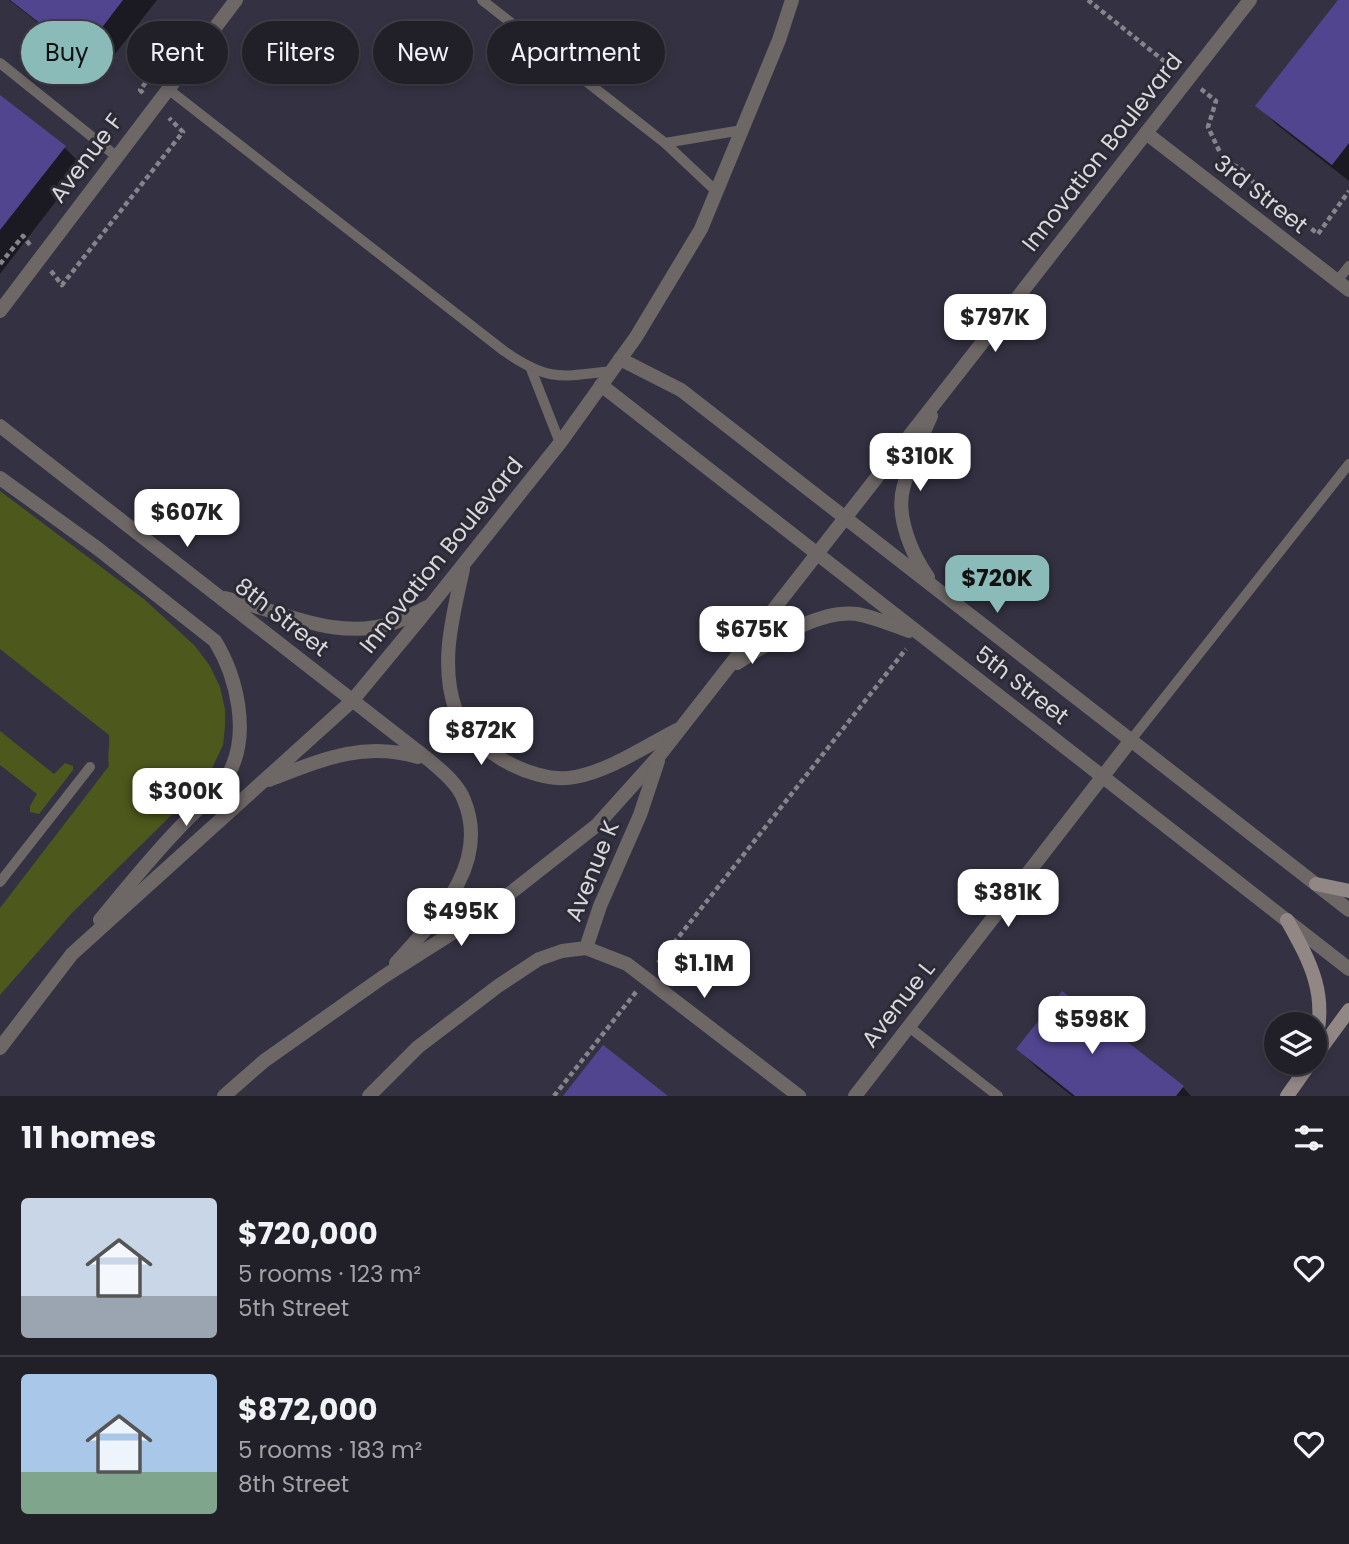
<!DOCTYPE html>
<meta charset="utf-8">
<style>
:root{--surface:#212028;--page:#2d2d34;--text:#f1f3f6;--muted:#a2a3a8;--line:#3e3e45;--accent:#8bbbb9}
body{margin:0;font-family:Poppins,sans-serif;background:var(--page);color:var(--text);height:100vh;display:flex;flex-direction:column;font-size:26px;white-space:nowrap}
*{box-sizing:border-box;margin:0}
p{font-size:23px;color:var(--muted)}
.icon{flex:none;width:38px;height:38px;fill:none;stroke:currentColor;stroke-width:2;stroke-linecap:round;stroke-linejoin:round}
.map{position:relative;height:1096px;overflow:hidden}
.details{display:flex;flex-direction:column;background:var(--surface);flex:1}
.details>*{flex:none}
.hud{position:absolute;left:21px;top:21px;width:700px;height:63px;display:flex;gap:14px}
.controls{position:absolute;left:1264px;top:1012px;display:grid;gap:14px}
.controls a{display:grid;place-items:center;width:63px;height:63px;border-radius:50%;background:var(--surface);box-shadow:0 4px 10px #0003,0 0 0 2px var(--line);font-size:35px}
.price{position:absolute;translate:-50% -60px;padding:0 16px;border-radius:14px;background:#fff;color:#222;font-size:23px;line-height:46px;filter:drop-shadow(0 2px 4px #0008)}
.price::after{content:'';position:absolute;left:50%;top:42px;width:21px;height:16px;margin-left:-10px;background:inherit;clip-path:polygon(0 0,100% 0,50% 100%)}
.price.selected{background:var(--accent);color:#111}
ul{padding:0;list-style:none}
li{display:flex;align-items:center;gap:21px;height:175px;padding:0 21px}
li+li{border-top:2px solid var(--line)}
li span{display:grid;place-items:center;flex:none;width:196px;height:140px;border-radius:7px;color:#555}
li>.icon{margin-inline-start:auto}
span .icon{width:84px;height:84px;fill:#fffc;stroke-width:1}
li b{font-size:30px}
h2{display:flex;justify-content:space-between;align-items:center;height:84px;padding:0 21px;font-size:30px}
.pill{padding:0 24px;border-radius:32px;background:var(--surface);box-shadow:0 4px 10px #0003,0 0 0 2px var(--line);font-size:24px;line-height:63px}
.pill.selected{background:var(--accent);color:#111}
.map>svg:first-child{display:block}
.built{fill:#343242;fill-rule:evenodd}
.green{fill:#4d581c}
.shadow{fill:#0007}
.building{fill:#524590}
.lines{fill:none;stroke-linecap:round;stroke-linejoin:round}
.path{stroke:#85848c;stroke-width:4.5;stroke-dasharray:5 3.5;stroke-linecap:butt}
.lane{stroke:#6d6766;stroke-width:10}
.street{stroke:#6d6766;stroke-width:14}
.secondary{stroke:#918785;stroke-width:14}
.labels{text-anchor:middle;stroke-width:6;stroke-linejoin:round;paint-order:stroke}
.street-label{font-size:23px;fill:#d7d7dd;stroke:#2c2b35}
</style>
<div class="map">
<svg width="1349" height="1096" viewBox="0 0 1349 1096">
<rect width="100%" height="100%" fill="#2c2b35"/>
<path class="built" d="M0,0H1349V1096H0ZM1276,1024H1314V1062H1276Z"/>
<g class="green">
<path d="M0,491L145,600L195,646L210,666L220,687L225,709V726L223,745L206,781L71,914L0,995V908L109,766C107,756 110,746 109,735L0,649Z"/>
<polygon points="0,731 54,774 65,763 73,766 73,770 39,814 30,812 30,806 37,794 0,765"/>
</g>
<g class="shadow">
<polygon points="9,0 157,0 101,72"/>
<polygon points="1340,0 1349,0 1349,181 1276,124 1258,106"/>
<polygon points="0,97 64,147 83,166 0,274"/>
<polygon points="1062,993 1183,1087 1191,1096 1072,1096 1037,1068 1018,1049"/>
</g>
<g class="building">
<polygon points="10,0 123,0 81,55"/>
<polygon points="1338,0 1349,0 1349,143 1332,165 1255,106"/>
<polygon points="0,95 66,146 0,230"/>
<polygon points="1062,991 1184,1086 1176,1096 1075,1096 1016,1049"/>
<polygon points="603,1045 668,1096 563,1096"/>
</g>
<g class="lines">
<g class="path">
<polyline points="1088,0 1174,69"/>
<polyline points="1201,89 1216,101 1208,127 1224,161 1240,168 1255,184 1318,234 1349,191"/>
<polyline points="143,93 140,90 182,36"/>
<polyline points="0,264 23,236 30,245"/>
<polyline points="51,271 62,285 183,132 169,118"/>
<polyline points="658,963 906,649"/>
<polyline points="554,1096 636,992"/>
</g>
<g class="lane">
<polyline points="482,0 665,143 716,191"/>
<polyline points="0,63 116,156"/>
<path d="M168,89L504,351C549,382 560,377 612,371"/>
<polyline points="665,143 742,130"/>
<polyline points="1337,281 1349,266"/>
<polyline points="531,369 560,443"/>
<polyline points="1131,740 1349,464"/>
<polyline points="0,882 90,767"/>
<polyline points="909,1027 998,1096"/>
</g>
<g class="street">
<polyline points="1146,133 1349,290"/>
<polyline points="0,311 236,0"/>
<polyline points="620,359 681,390 1349,910"/>
<polyline points="601,385 1349,969"/>
<path d="M0,426L429,760C442,771 458,784 464,800C491,865 435,919 396,963"/>
<path d="M0,478L97,548L215,641C237,677 251,735 228,775C219,790 194,812 181,826C152,856 126,888 100,920"/>
<path d="M463,569C453,616 439,664 456,711C457,716 459,722 462,726C471,740 489,751 503,760C522,771 552,782 575,777C611,770 644,747 677,730"/>
<path d="M928,577C912,555 896,517 903,489C909,464 921,439 931,416"/>
<path d="M225,598C280,610 336,642 393,623C405,619 416,612 427,607"/>
<path d="M737,663C769,643 817,609 857,614C874,617 892,625 909,631"/>
<path d="M269,780C321,760 362,741 418,757"/>
<polyline points="586,948 627,964 799,1096"/>
<polyline points="0,1048 72,954 352,701 419,620 560,443 636,337 701,229 779,40 792,0"/>
<polyline points="224,1096 264,1061 383,977 490,909 597,825 659,756 1250,0"/>
<polyline points="369,1096 418,1047 498,986 539,959 562,951 586,948 600,906 640,815 658,761"/>
<polyline points="855,1096 1131,740"/>
</g>
<g class="secondary">
<polyline points="1316,884 1349,891"/>
<path d="M1287,920C1311,963 1329,996 1314,1047"/>
<polyline points="1314,1058 1349,1010"/>
<polyline points="1287,1096 1311,1062"/>
</g>
</g>
<g class="labels">
<g class="street-label">
<text transform="translate(1102 152) rotate(-52)" y="8">Innovation Boulevard</text>
<text transform="translate(86 158) rotate(-53)" y="8">Avenue F</text>
<text transform="translate(1261 194) rotate(38)" y="8">3rd Street</text>
<text transform="translate(441 555) rotate(-51)" y="8">Innovation Boulevard</text>
<text transform="translate(282 617) rotate(38)" y="8">8th Street</text>
<text transform="translate(1022 685) rotate(38)" y="8">5th Street</text>
<text transform="translate(592 871) rotate(-68)" y="8">Avenue K</text>
<text transform="translate(898 1004) rotate(-52)" y="8">Avenue L</text>
</g>
</g>
</svg>
<div class="controls">
<a><svg class="icon" aria-label="layers" viewBox="0 0 24 24"><path d="M12 4l9 5-9 5-9-5zM3 14l9 5 9-5"/></svg></a>
</div>
<b class="price" style="left:995px;top:354px">$797K</b>
<b class="price" style="left:920px;top:493px">$310K</b>
<b class="price" style="left:187px;top:549px">$607K</b>
<b class="price selected" style="left:997px;top:615px">$720K</b>
<b class="price" style="left:752px;top:666px">$675K</b>
<b class="price" style="left:481px;top:767px">$872K</b>
<b class="price" style="left:186px;top:828px">$300K</b>
<b class="price" style="left:1008px;top:929px">$381K</b>
<b class="price" style="left:461px;top:948px">$495K</b>
<b class="price" style="left:704px;top:1000px">$1.1M</b>
<b class="price" style="left:1092px;top:1056px">$598K</b>
<div class="hud">
<a class="pill selected">Buy</a>
<a class="pill">Rent</a>
<a class="pill">Filters</a>
<a class="pill">New</a>
<a class="pill">Apartment</a>
</div>
</div>
<section class="details">
<h2>11 homes<svg class="icon" aria-label="filters" viewBox="0 0 24 24"><path d="M4 7h16M4 17h16"/><circle cx="9" cy="7" r="2"/><circle cx="15" cy="17" r="2"/></svg></h2>
<ul>
<li><span style="background:linear-gradient(#c9d6e8 70%,#9aa5b1 0)"><svg class="icon" aria-label="home" viewBox="0 0 24 24"><path d="M3 11l9-7 9 7M6 9v11h12V9"/></svg></span><div><b>$720,000</b><p>5 rooms · 123 m²</p><p>5th Street</p></div><svg class="icon" aria-label="heart" viewBox="0 0 24 24"><path d="M12 20l-8-8c-3-5 5-10 8-4 3-6 11-1 8 4z"/></svg></li>
<li><span style="background:linear-gradient(#a9c7e8 70%,#7fa58c 0)"><svg class="icon" aria-label="home" viewBox="0 0 24 24"><path d="M3 11l9-7 9 7M6 9v11h12V9"/></svg></span><div><b>$872,000</b><p>5 rooms · 183 m²</p><p>8th Street</p></div><svg class="icon" aria-label="heart" viewBox="0 0 24 24"><path d="M12 20l-8-8c-3-5 5-10 8-4 3-6 11-1 8 4z"/></svg></li>
</ul>
</section>
